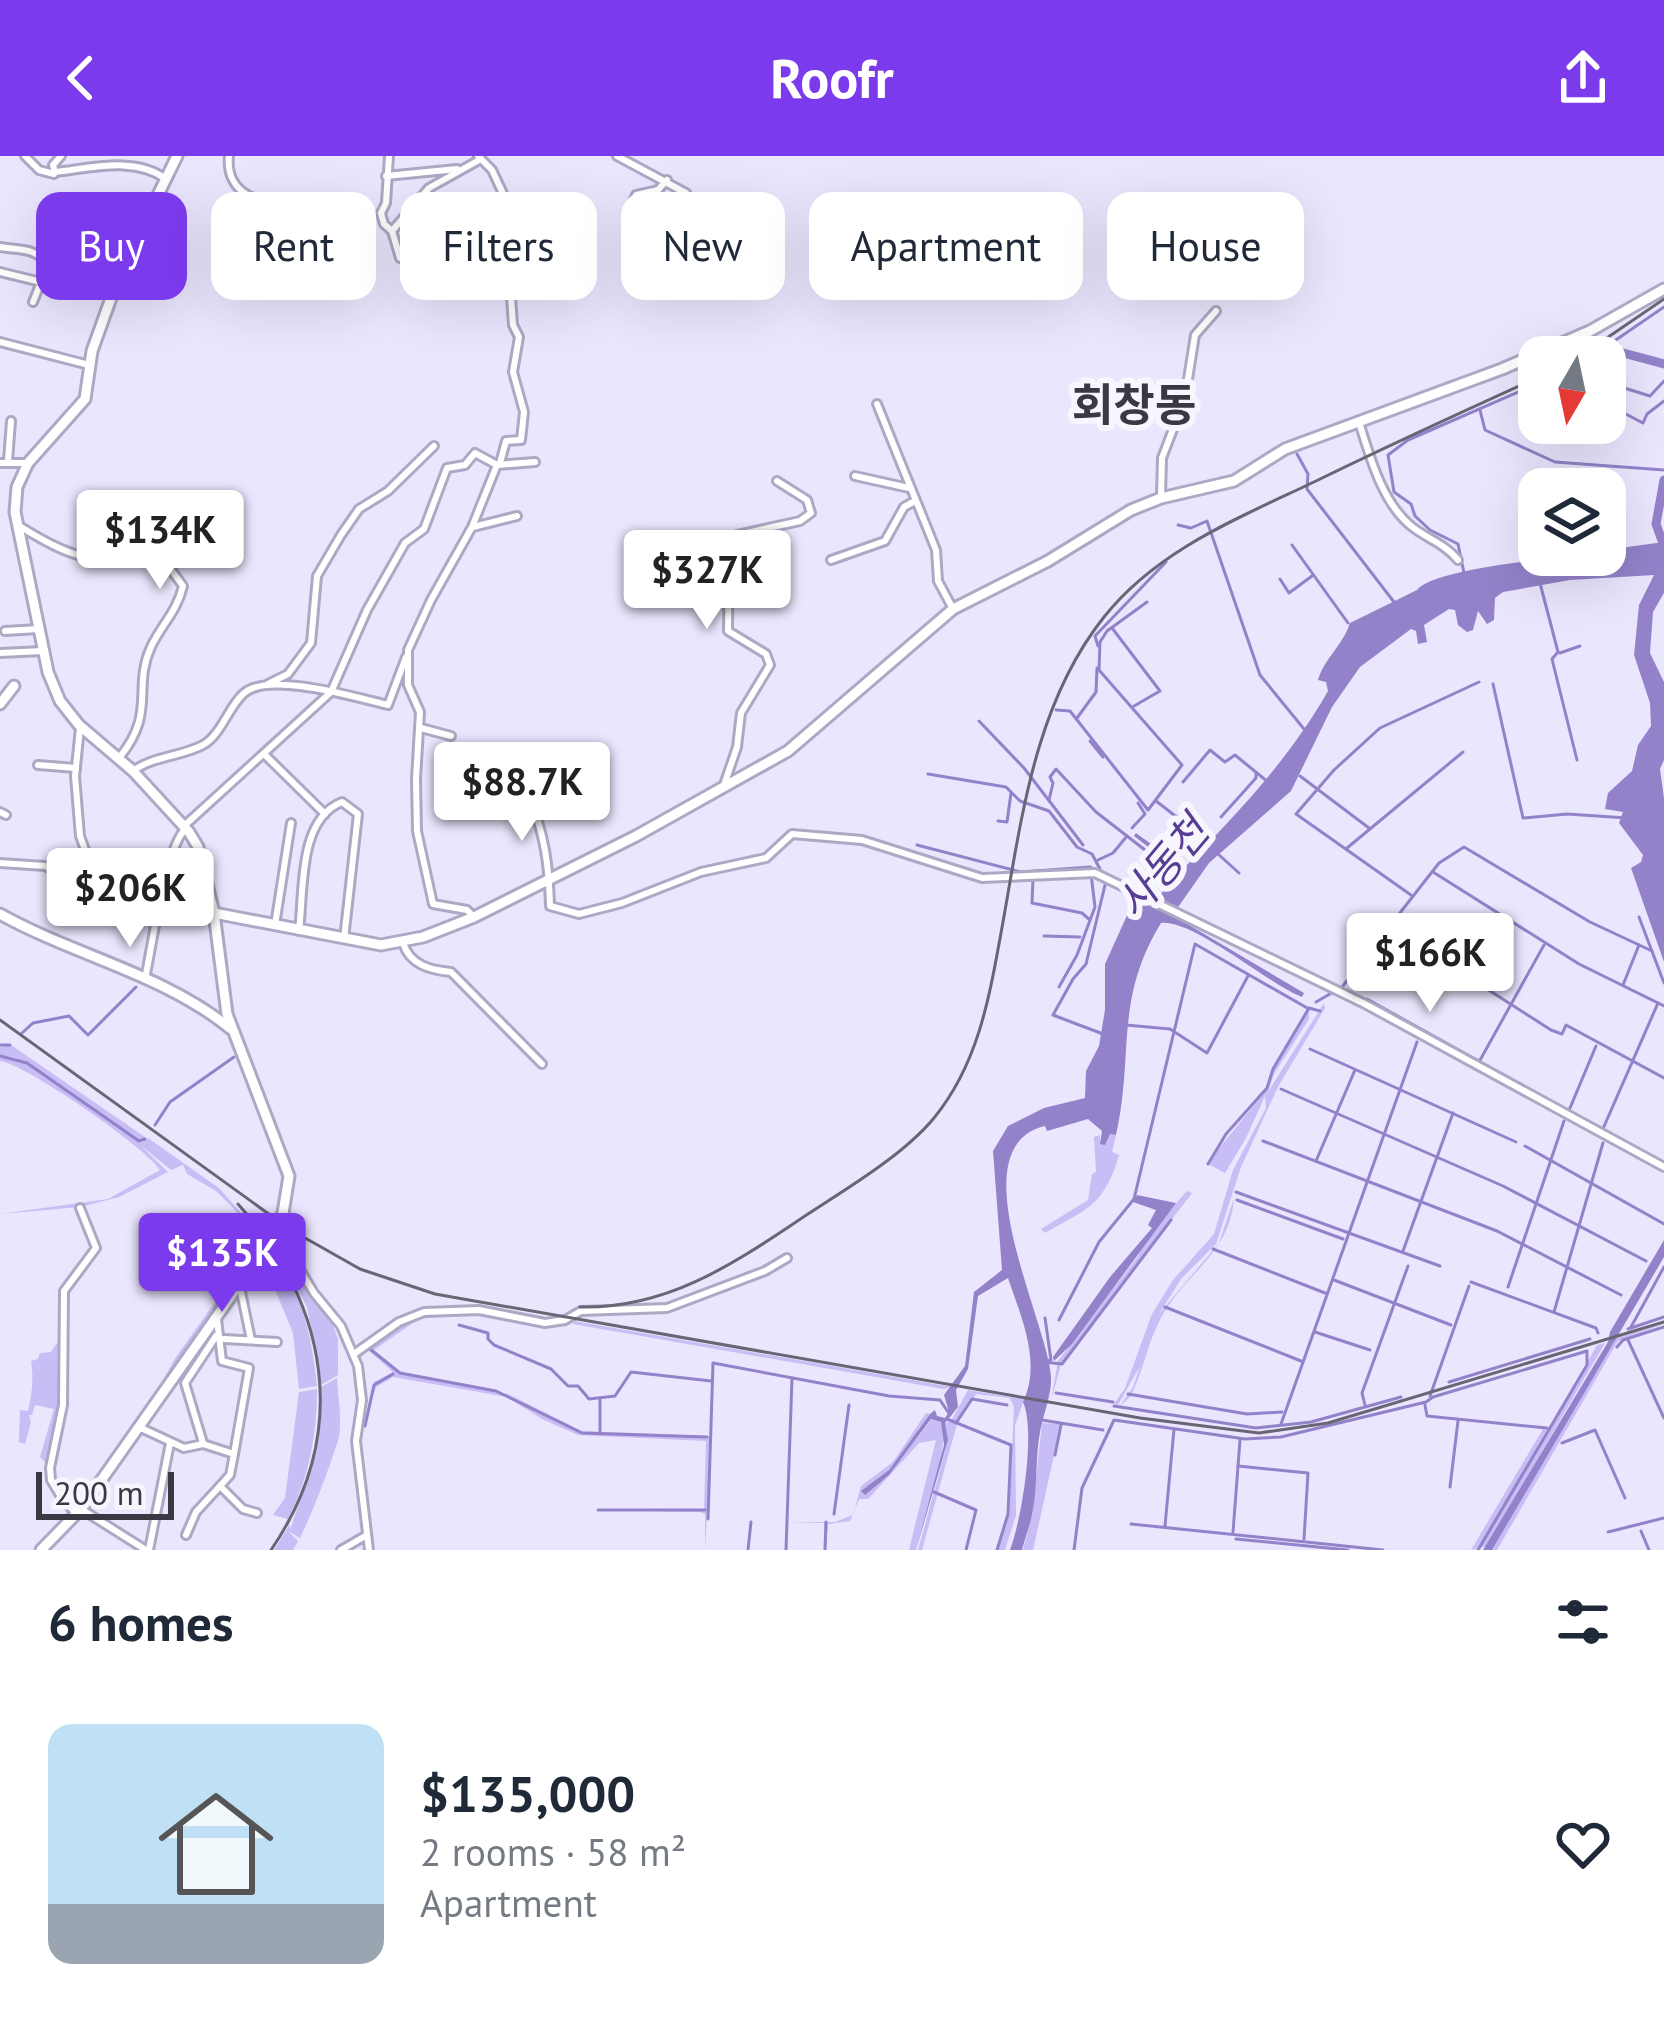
<!DOCTYPE html>
<meta charset="utf-8">
<style>
:root{--surface:#fff;--page:#f2f2f3;--text:#1f2937;--muted:#747a83;--line:#e0e1e3;--accent:#7c3aed}
body{margin:0;font-family:"PT Sans","Noto Sans KR",sans-serif;background:var(--page);color:var(--text);height:100vh;display:flex;flex-direction:column;font-size:45px;white-space:nowrap}
*{box-sizing:border-box;margin:0}
p{font-size:39px;color:var(--muted)}
.icon{flex:none;width:66px;height:66px;fill:none;stroke:currentColor;stroke-width:2;stroke-linecap:round;stroke-linejoin:round}
.map{position:relative;height:1394px;overflow:hidden}
.sheet{display:flex;flex-direction:column;background:var(--surface);flex:1}
.sheet>*{flex:none}
.hud{position:absolute;left:36px;top:36px;width:1593px;height:108px;display:flex;gap:24px}
.needle{width:78px;rotate:189deg}
.tools{position:absolute;left:1518px;top:180px;display:grid;gap:24px}
.tools a{display:grid;place-items:center;width:108px;height:108px;border-radius:24px;background:var(--surface);box-shadow:0 12px 48px #0002;font-size:60px}
.scale{position:absolute;left:36px;bottom:30px;width:138px;box-sizing:border-box;padding-left:12px;border:6px solid #3a3843;border-top:0;font-size:33px;line-height:42px;white-space:nowrap;color:#3a3843;-webkit-text-stroke:9px #f7f6fc;paint-order:stroke}
.price{position:absolute;translate:-50% -102px;padding:0 27px;border-radius:12px;background:#fff;color:#222;font-size:39px;line-height:78px;filter:drop-shadow(0 3px 6px #0008)}
.price::after{content:'';position:absolute;left:50%;top:72px;width:36px;height:27px;margin-left:-18px;background:inherit;clip-path:polygon(0 0,100% 0,50% 100%)}
.price.on{background:var(--accent);color:#fff}
ul{padding:0;list-style:none}
li{display:flex;align-items:center;gap:36px;height:300px;padding:0 48px}
li+li{border-top:3px solid var(--line)}
li span{display:grid;place-items:center;flex:none;width:336px;height:240px;border-radius:24px;color:#555}
li>.icon{margin-inline-start:auto}
span .icon{width:144px;height:144px;fill:#fffc;stroke-width:1}
li b{font-size:51px}
h2{display:flex;justify-content:space-between;align-items:center;height:144px;padding:0 48px;font-size:51px}
.chip{padding:0 42px;border-radius:24px;background:var(--surface);box-shadow:0 12px 48px #0002;font-size:42px;line-height:108px}
.chip.on{background:var(--accent);color:#fff}
header{display:flex;justify-content:space-between;align-items:center;height:156px;padding:0 48px;background:var(--accent);color:#fff;font-size:54px;font-weight:600}
.map>svg:first-child{display:block}
.green{fill:#c8bdf4}
.water{fill:#9382c9}
.lines{fill:none;stroke-linecap:round;stroke-linejoin:round}
.stream{stroke:#9382c9;stroke-width:3}
.river{stroke:#9382c9;stroke-width:9}
.minor-casing{stroke:#ada8c4;stroke-width:12}
.major-casing{stroke:#ada8c4;stroke-width:15}
.minor{stroke:#fff;stroke-width:6}
.major{stroke:#fff;stroke-width:9}
.rail{stroke:#686574;stroke-width:3}
.major-bridge-casing{stroke:#ada8c4;stroke-width:15;stroke-linecap:butt}
.major-bridge{stroke:#fff;stroke-width:9}
.labels{text-anchor:middle;stroke-width:12;stroke-linejoin:round;paint-order:stroke}
.water-label{font-size:42px;font-style:italic;fill:#573d93;stroke:#f7f6fc}
.quarter-label{font-size:45px;font-weight:bold;fill:#3a3843;stroke:#f7f6fc}
</style>
<header><svg class="icon" aria-label="back" viewBox="0 0 24 24"><path d="M15 5l-7 7 7 7"/></svg>Roofr<svg class="icon" aria-label="share" viewBox="0 0 24 24"><path d="M12 15V3M7 8l5-5 5 5M5 13v7h14v-7"/></svg></header>
<div class="map">
<svg width="1664" height="1394" viewBox="0 0 1664 1394">
<rect width="100%" height="100%" fill="#eae6fe"/>
<g class="green">
<path d="M1324,847L1325,852L1279,929L1241,1011L1216,1088L1181,1123L1159,1158L1219,1087L1234,1042C1230,1101 1179,1120 1157,1170C1146,1193 1142,1219 1130,1241L1120,1250L1133,1231L1140,1210L1118,1249L1114,1248L1125,1232L1152,1158L1173,1124L1214,1078L1233,1014L1266,952L1265,940L1246,982L1225,1017L1208,1008L1212,1001L1267,933L1275,910L1309,853V863L1274,918L1268,936Z"/>
<path d="M11,889L145,981L142,986L105,963L141,987L148,982L219,1032L265,1084L148,1250L176,1201L259,1084L233,1052L216,1035L187,1018L183,1009L171,1014L139,988L168,1016L119,1041L80,1051L0,1058L108,1043L160,1014C144,990 27,909 0,905V901L20,903L0,899V891Z"/>
<path d="M1110,978L1116,979L1112,996L1119,999C1104,1050 1087,1053 1045,1077L1041,1073L1088,1044L1092,1018L1096,1016L1094,981L1100,979V987Z"/>
<polygon points="1187,1035 1192,1037 1061,1208 1051,1245 1058,1205 1136,1103 1155,1071"/>
<polygon points="279,1085 332,1167 338,1183 338,1219 321,1229 307,1151 274,1087"/>
<path d="M272,1092C301,1135 312,1179 317,1230L299,1233L293,1177L264,1107L242,1143L243,1130Z"/>
<polygon points="444,1159 417,1164 374,1194 400,1216 508,1238 582,1275 711,1280 705,1394 705,1358 700,1356 597,1354 704,1354 706,1285 578,1279 542,1263 507,1241 393,1221 376,1231 364,1270 374,1226 393,1216 368,1194 411,1164"/>
<polygon points="574,1165 946,1230 952,1230 944,1233 573,1168"/>
<polygon points="1664,1168 1618,1185 1497,1394 1492,1394 1615,1182"/>
<path d="M57,1187L61,1188L62,1249L49,1310L40,1301L54,1253L35,1249L32,1259H29L31,1266L25,1288L19,1286L20,1254L28,1255C32,1238 34,1222 31,1205L38,1203L40,1197L51,1196Z"/>
<polygon points="1605,1187 1487,1390 1471,1394 1543,1273 1547,1273 1508,1344 1597,1189"/>
<path d="M337,1222C338,1244 344,1271 336,1291C326,1320 314,1353 300,1382L288,1375L298,1385L293,1394H274L290,1368V1374L317,1293L321,1231Z"/>
<path d="M317,1233C317,1279 309,1322 288,1363L273,1359L285,1342L299,1236Z"/>
<polygon points="968,1234 1024,1243 1015,1270 1016,1359 1005,1394 997,1394 1009,1357 1014,1251 1010,1242 976,1238 958,1267 1002,1285 957,1268 922,1394 918,1394 948,1285 945,1267 951,1265"/>
<path d="M926,1257L930,1258L889,1314L872,1330L886,1322L932,1263L941,1266C950,1299 924,1359 916,1394H909L936,1284L919,1287L868,1343H859L850,1365L828,1368L826,1394L824,1367L787,1366H835L853,1359L861,1330L893,1306Z"/>
<polygon points="1042,1267 1061,1268 1033,1394 1023,1394 1032,1360"/>
</g>
<g class="water">
<path d="M1664,386V437L1653,456L1650,497L1664,526V604L1660,613L1664,642V806L1631,712L1641,706L1643,699L1619,667L1623,656L1605,653L1608,637L1632,615L1638,589L1651,570L1650,547L1634,499L1639,449L1654,419L1570,424L1503,436L1495,442L1494,464L1487,468L1478,455L1473,474L1467,476L1458,469L1455,454L1449,453L1424,469L1427,486L1418,488L1416,475L1411,473L1360,511L1332,551L1291,635L1209,707L1176,754L1171,751L1167,756L1304,837L1302,841C1268,828 1193,763 1161,767C1114,844 1134,900 1116,979L1110,978L1105,989L1100,988L1102,975L1088,963L1047,975L1045,970C956,991 1048,1166 1051,1221C1052,1238 1043,1259 1040,1276C1035,1303 1038,1331 1032,1359C1030,1370 1025,1382 1022,1394H1010C1022,1362 1036,1275 1023,1246C1042,1206 1021,1161 1008,1122L978,1140L968,1213L956,1234L958,1251L945,1267L948,1284L916,1394L944,1289L941,1266L931,1263L889,1319L865,1339L861,1335L889,1314L930,1258L935,1254L937,1260L945,1262L949,1256L944,1239L965,1210L974,1136L1002,1114L993,995L1008,970L1044,952L1085,942L1086,915L1099,890L1105,854V808L1134,744L1157,753V742L1178,719L1169,707L1134,680L1136,677L1184,712C1238,657 1290,602 1328,535L1326,526L1318,524C1324,503 1343,489 1350,467L1417,434C1434,412 1570,399 1605,399V394Z"/>
<polygon points="1137,1039 1176,1047 1072,1188 1054,1205 1053,1201 1110,1121 1152,1072 1148,1069 1156,1054 1133,1046"/>
<polygon points="1664,1084 1664,1101 1492,1394 1483,1394 1608,1186 1610,1176"/>
</g>
<g class="lines">
<g class="stream">
<polyline points="1591,201 1664,151"/>
<polyline points="1605,226 1650,240 1664,225"/>
<polyline points="1480,254 1485,274 1555,306 1664,314"/>
<polyline points="1605,254 1622,256 1643,267 1647,258 1664,245"/>
<polyline points="1297,298 1308,318 1307,333 1394,446"/>
<polyline points="1178,369 1191,372 1207,365 1260,519 1304,573"/>
<polyline points="1292,389 1348,467"/>
<polyline points="1464,417 1458,388 1430,374 1415,360 1411,348 1394,336 1388,299 1408,284 1539,227"/>
<polyline points="1280,423 1289,437 1312,420"/>
<polyline points="1540,427 1558,496 1552,503 1577,604"/>
<polyline points="1112,472 1160,535 1134,550"/>
<polyline points="1098,490 1095,480 1166,406"/>
<polyline points="1560,497 1580,490"/>
<polyline points="1493,528 1523,662 1567,658 1627,662"/>
<polyline points="1056,554 1070,555 1148,654 1182,609 1099,514 1100,486 1107,475 1147,446"/>
<polyline points="1077,562 1096,536 1097,512"/>
<polyline points="979,565 1024,612 1083,689"/>
<polyline points="1090,585 1103,601"/>
<polyline points="928,618 1006,631 1020,645 1049,655 1077,691 1092,698 1100,713"/>
<polyline points="1300,620 1369,672"/>
<polyline points="1183,626 1210,594 1225,606 1235,599 1268,626"/>
<polyline points="1049,644 1053,627 1050,621 1056,613 1096,656 1176,718"/>
<polyline points="1156,645 1209,686"/>
<polyline points="1221,661 1256,622 1256,617"/>
<polyline points="998,665 1007,666 1011,637"/>
<polyline points="1132,672 1145,658 1138,647"/>
<polyline points="917,689 1021,716 1090,711 1110,721"/>
<polyline points="1347,692 1463,596"/>
<polyline points="1218,698 1239,717"/>
<polyline points="1098,704 1113,697 1127,680"/>
<polyline points="1433,716 1579,808 1664,850"/>
<polyline points="1033,722 1032,747 1082,757 1090,764"/>
<polyline points="1411,739 1296,658 1334,614 1380,572 1479,526"/>
<polyline points="1639,761 1664,827"/>
<polyline points="1389,770 1551,874 1562,878 1566,869 1664,922"/>
<polyline points="1044,780 1080,781"/>
<polyline points="1623,829 1639,789"/>
<polyline points="1059,831 1077,799 1095,751 1091,718"/>
<polyline points="1316,846 1342,831 1439,707 1464,691 1590,766 1652,795"/>
<polyline points="1362,846 1367,843 1662,1007"/>
<polyline points="1126,869 1170,873 1207,897 1248,820"/>
<polyline points="22,877 33,867 69,860 88,879 136,831"/>
<polyline points="1103,878 1053,859 1073,823 1086,808 1106,725"/>
<polyline points="0,889 10,889"/>
<polyline points="1310,893 1516,986"/>
<polyline points="0,900 27,907 139,985 145,983"/>
<polyline points="1479,906 1544,789"/>
<polyline points="1281,933 1503,1030 1646,1105"/>
<polyline points="1570,952 1596,890"/>
<polyline points="155,969 170,946 234,901"/>
<polyline points="1602,975 1658,847"/>
<polyline points="1263,985 1497,1075 1621,1139"/>
<polyline points="1525,990 1664,1068"/>
<polyline points="1316,1005 1355,914"/>
<polyline points="1208,1008 1226,978 1267,932 1273,913 1309,852 1320,855"/>
<polyline points="1236,1036 1440,1110"/>
<polyline points="1237,1044 1343,1083"/>
<polyline points="1213,1093 1325,1137"/>
<polyline points="1403,1095 1453,957"/>
<polyline points="1334,1124 1451,1169"/>
<polyline points="1471,1126 1596,1172 1598,1177"/>
<polyline points="1508,1131 1564,965"/>
<polyline points="1165,1151 1301,1205"/>
<polyline points="1554,1156 1603,987"/>
<polyline points="1059,1164 1099,1086 1134,1043 1195,788 1309,853"/>
<polyline points="459,1169 488,1177 488,1183 494,1189 551,1213 568,1230 578,1230 589,1243 615,1240 631,1216 711,1225"/>
<polyline points="1631,1171 1664,1111"/>
<polyline points="1628,1173 1664,1161"/>
<polyline points="1315,1176 1370,1194"/>
<polyline points="1628,1184 1664,1262"/>
<polyline points="1617,1191 1623,1184 1664,1171"/>
<polyline points="370,1193 400,1217 496,1235 582,1277 707,1281"/>
<polyline points="1045,1205 1051,1204 1045,1162"/>
<polyline points="1044,1206 1062,1208 1171,1064"/>
<polyline points="1449,1226 1590,1183"/>
<polyline points="1056,1237 1113,1246"/>
<polyline points="1128,1238 1247,1258 1282,1256"/>
<polyline points="1430,1240 1469,1130"/>
<polyline points="1365,1249 1362,1237 1408,1110"/>
<polyline points="1425,1249 1427,1260 1547,1272"/>
<polyline points="1114,1250 1256,1272 1311,1266 1401,1241"/>
<polyline points="947,1263 1011,1289 1008,1358 997,1394"/>
<polyline points="1042,1264 1103,1274"/>
<polyline points="956,1267 972,1243 1007,1249"/>
<polyline points="1281,1268 1417,886"/>
<polyline points="365,1270 374,1229 393,1218"/>
<polyline points="600,1277 600,1244"/>
<polyline points="1562,1287 1595,1274 1625,1342"/>
<polyline points="1055,1299 1061,1269"/>
<polyline points="1238,1310 1308,1317 1304,1383"/>
<polyline points="1450,1331 1458,1265"/>
<polyline points="934,1336 976,1354 966,1394"/>
<polyline points="598,1354 705,1354"/>
<polyline points="834,1358 849,1249"/>
<polyline points="708,1363 713,1207 889,1240 940,1244 950,1259"/>
<polyline points="1131,1368 1383,1394"/>
<polyline points="1165,1370 1174,1273"/>
<polyline points="1641,1375 1649,1394"/>
<polyline points="1233,1376 1240,1284"/>
<polyline points="1608,1376 1664,1362"/>
<polyline points="1236,1383 1348,1394"/>
<polyline points="748,1394 751,1366"/>
<polyline points="786,1394 792,1222"/>
<polyline points="825,1394 826,1366"/>
<polyline points="1074,1394 1082,1332 1114,1264 1245,1283 1281,1281 1426,1246 1433,1241 1587,1195 1587,1209 1478,1394"/>
</g>
<g class="river">
<polyline points="1612,194 1664,208"/>
<polyline points="1664,324 1656,368 1664,390"/>
</g>
<defs>
<g id="minor">
<polyline points="25,0 39,14 54,18"/>
<path d="M61,0L53,9L55,16C92,12 135,0 166,23"/>
<path d="M229,0C225,37 261,53 293,42"/>
<polyline points="389,0 386,47 381,57 384,68 392,75"/>
<polyline points="478,0 492,14 520,74 511,141 513,169 519,181 513,216 524,256 521,284 506,285 500,307"/>
<polyline points="617,0 686,37 702,66"/>
<polyline points="386,20 457,13"/>
<path d="M645,84C634,67 626,59 636,39L658,34L667,24"/>
<path d="M0,91C19,94 33,91 47,107L48,121"/>
<polyline points="400,102 392,75 429,32 481,3"/>
<polyline points="0,116 41,126"/>
<polyline points="77,128 84,111 120,117"/>
<polyline points="33,146 41,126 48,121 92,134 99,112"/>
<polyline points="0,186 89,209"/>
<polyline points="877,248 936,394 938,425 952,451"/>
<path d="M1359,266C1370,301 1382,346 1411,370C1427,383 1444,387 1458,404"/>
<polyline points="8,305 11,265"/>
<polyline points="0,307 28,307"/>
<polyline points="855,320 909,332"/>
<polyline points="1161,341 1162,302 1185,242 1195,179 1216,155"/>
<path d="M21,371C73,403 98,411 158,396L183,430C177,456 161,469 151,491C132,532 157,556 119,602"/>
<polyline points="473,371 517,360"/>
<polyline points="831,404 885,385 904,351 915,345"/>
<polyline points="5,475 39,473"/>
<polyline points="0,497 43,495"/>
<polyline points="268,528 288,518 311,487 317,420 341,379 359,353 388,335 434,290"/>
<polyline points="80,572 75,620 80,680 102,741"/>
<polyline points="421,572 451,580"/>
<polyline points="264,598 325,658"/>
<polyline points="38,609 76,612"/>
<path d="M133,615C153,600 180,601 203,589C221,579 228,552 243,538C267,514 361,543 388,549L406,501"/>
<polyline points="724,629 737,591 741,557 770,509 766,498 728,475 729,391 737,379 800,365 811,357 807,344 777,325"/>
<path d="M528,640C545,676 549,712 550,750L579,758L622,747L701,716L766,702L792,678L862,684L982,722L1095,717L1363,847L1664,1011"/>
<polyline points="0,656 6,659"/>
<polyline points="184,670 331,536 367,454 405,387 424,373 447,312 465,309 475,297 497,309"/>
<polyline points="0,707 45,710 98,736"/>
<polyline points="474,761 467,754 433,748 417,675 416,623 420,556 408,529 408,494 431,444 472,371 497,309 535,306"/>
<polyline points="275,769 291,667"/>
<path d="M299,775C304,734 298,663 342,646L358,658L344,783"/>
<path d="M403,787C410,809 430,814 451,816L542,908"/>
<path d="M145,823C152,791 165,692 186,672"/>
<polyline points="276,1074 314,1137 341,1170 358,1210 362,1244 356,1285 369,1394"/>
<polyline points="240,1131 251,1184"/>
<polyline points="217,1163 222,1205 249,1212 234,1298"/>
<polyline points="224,1183 277,1186"/>
<polyline points="354,1198 399,1166 424,1156 479,1154 545,1167 565,1164 581,1155 667,1152 765,1115 787,1102"/>
<polyline points="141,1272 184,1292 203,1288 234,1298 230,1319 220,1330 243,1353 257,1357"/>
<polyline points="203,1287 185,1227 216,1180"/>
<polyline points="81,1353 146,1394"/>
<polyline points="77,1358 63,1344 51,1324 50,1312 63,1249 64,1135 96,1092 80,1052"/>
<polyline points="186,1379 196,1356 220,1330"/>
<polyline points="149,1394 170,1287"/>
<polyline points="341,1394 367,1379"/>
</g>
<g id="major">
<polyline points="177,0 120,117 92,195 85,243 28,307 17,331 15,356 48,516 60,545 79,569 133,615 189,676 198,691 214,757 227,858 289,1020 283,1057"/>
<polyline points="0,548 14,530"/>
<polyline points="214,757 381,789 423,781 474,761 636,680 788,595 953,453 1048,405 1131,354 1161,342 1234,325 1285,293 1502,213 1590,175 1664,133"/>
<path d="M0,758C75,800 164,818 231,873"/>
<polyline points="41,1394 81,1353 265,1092"/>
</g>
</defs>
<use href="#minor" class="minor-casing"/>
<use href="#major" class="major-casing"/>
<use href="#minor" class="minor"/>
<use href="#major" class="major"/>
<g class="rail">
<polyline points="1579,201 1664,143"/>
<polyline points="0,864 291,1074 360,1113 435,1138 1140,1262 1259,1277 1328,1267 1664,1166"/>
<path d="M238,1048C329,1150 351,1277 271,1394"/>
<path d="M580,1151C664,1153 729,1111 796,1066C839,1037 901,1002 934,962C978,908 989,843 1001,777C1021,668 1033,550 1104,461C1158,393 1241,361 1316,325C1390,289 1464,255 1539,221"/>
</g>
<defs>
<g id="major-bridge">
<polyline points="278,1068 283,1057"/>
<polyline points="265,1092 272,1080"/>
</g>
</defs>
<use href="#major-bridge" class="major-bridge-casing"/>
<use href="#major-bridge" class="major-bridge"/>
</g>
<g class="labels">
<g class="water-label">
<text transform="translate(1162 711) rotate(-50)" y="15">사동천</text>
</g>
<g class="quarter-label">
<text x="1134" y="265">회창동</text>
</g>
</g>
</svg>
<div class="tools">
<a><svg class="needle" viewBox="-14 -14 28 28"><path d="M0-13l5 13h-10z" fill="#e53935"/><path d="M0 13l5-13h-10z" fill="#747a83"/></svg></a>
<a><svg class="icon" aria-label="layers" viewBox="0 0 24 24"><path d="M12 4l9 5-9 5-9-5zM3 14l9 5 9-5"/></svg></a>
</div>
<div class="scale">200 m</div>
<b class="price" style="left:160px;top:436px">$134K</b>
<b class="price" style="left:707px;top:476px">$327K</b>
<b class="price" style="left:522px;top:688px">$88.7K</b>
<b class="price" style="left:130px;top:794px">$206K</b>
<b class="price" style="left:1430px;top:859px">$166K</b>
<b class="price on" style="left:222px;top:1159px">$135K</b>
<div class="hud">
<a class="chip on">Buy</a>
<a class="chip">Rent</a>
<a class="chip">Filters</a>
<a class="chip">New</a>
<a class="chip">Apartment</a>
<a class="chip">House</a>
</div>
</div>
<section class="sheet">
<h2>6 homes<svg class="icon" aria-label="filters" viewBox="0 0 24 24"><path d="M4 7h16M4 17h16"/><circle cx="9" cy="7" r="2"/><circle cx="15" cy="17" r="2"/></svg></h2>
<ul>
<li><span style="background:linear-gradient(#bfe0f5 75%,#9aa5b1 0)"><svg class="icon" aria-label="home" viewBox="0 0 24 24"><path d="M3 11l9-7 9 7M6 9v11h12V9"/></svg></span><div><b>$135,000</b><p>2 rooms · 58 m²</p><p>Apartment</p></div><svg class="icon" aria-label="heart" viewBox="0 0 24 24"><path d="M12 20l-8-8c-3-5 5-10 8-4 3-6 11-1 8 4z"/></svg></li>
</ul>
</section>
